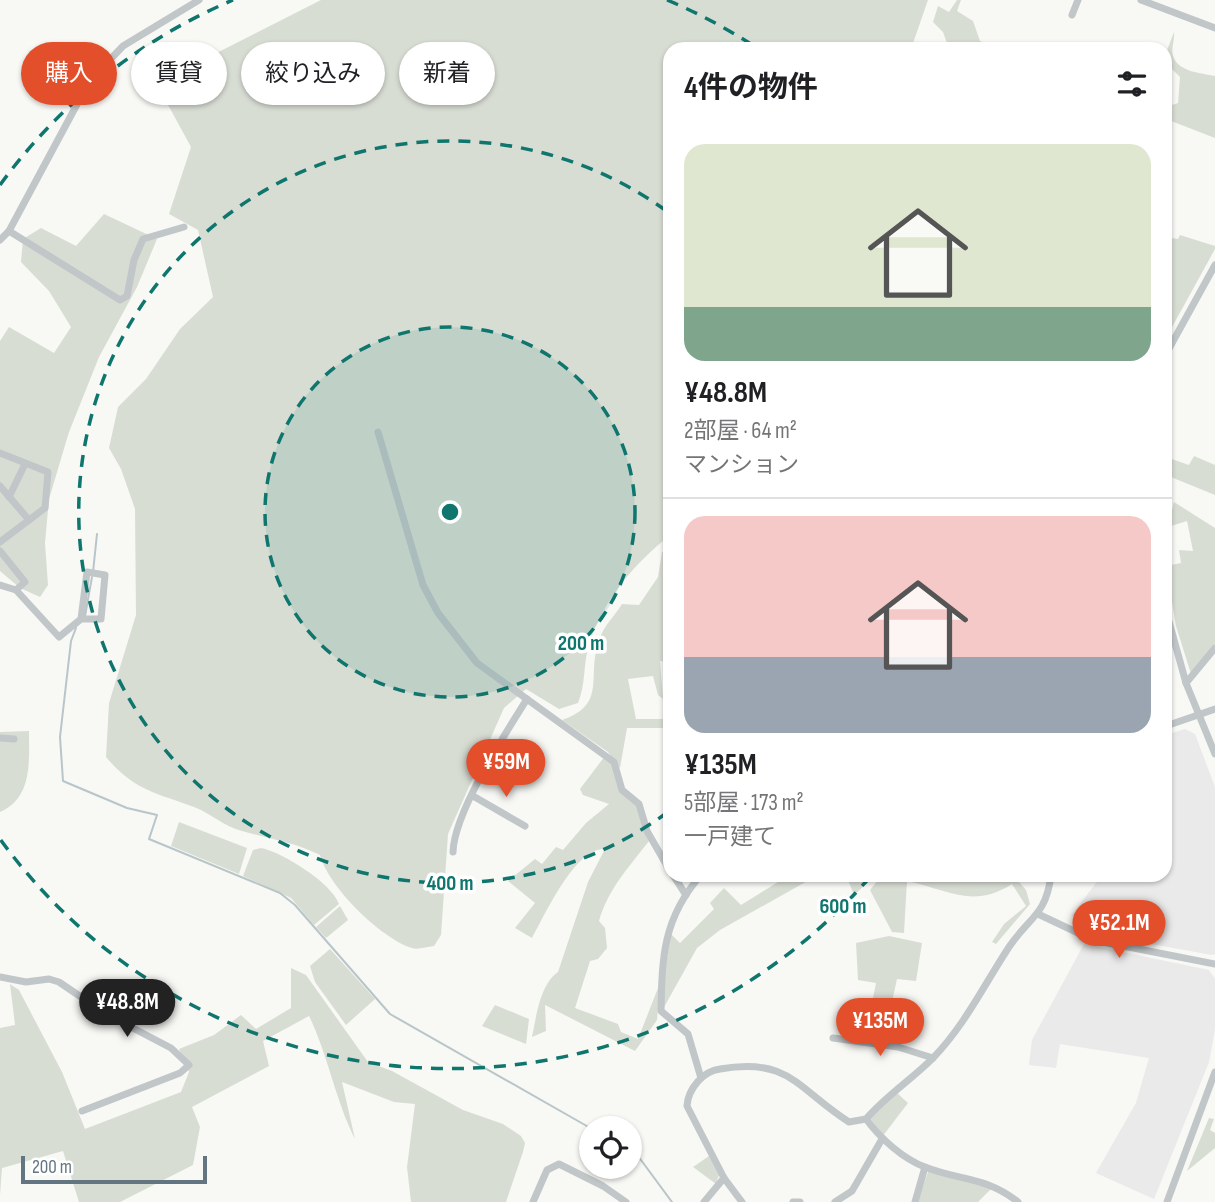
<!DOCTYPE html>
<html lang="ja">
<meta charset="utf-8">
<style>
:root{--surface:#fff;--page:#f6f6f6;--text:#202124;--muted:#757577;--line:#e0e0e0;--accent:#e34f2a}
body{margin:0;font-family:"Sofia Sans Condensed","Noto Sans JP",sans-serif;background:var(--page);color:var(--text);height:100vh;display:flex;flex-direction:column;font-size:26px;white-space:nowrap}
*{box-sizing:border-box;margin:0}
p{font-size:23px;color:var(--muted)}
.icon{flex:none;width:38px;height:38px;fill:none;stroke:currentColor;stroke-width:2;stroke-linecap:round;stroke-linejoin:round}
.map{position:relative;flex:1;overflow:hidden}
.sheet{position:absolute;left:663px;top:42px;width:509px;height:840px;display:flex;flex-direction:column;background:var(--surface);border-radius:21px;box-shadow:0 2px 5px #0004}
.sheet>*{flex:none}
.top-card{position:absolute;left:21px;top:42px;width:537px;height:63px;display:flex;gap:14px}
.tools{position:absolute;left:579px;top:1116px;display:grid;gap:14px}
.tools a{display:grid;place-items:center;width:63px;height:63px;border-radius:50%;background:var(--surface);box-shadow:0 2px 5px #0004;font-size:35px}
.scale{position:absolute;left:21px;bottom:18px;width:186px;box-sizing:border-box;padding-left:7px;border:4px solid #637580;border-top:0;font-size:19px;line-height:24px;white-space:nowrap;color:#637580;-webkit-text-stroke:5px #fff;paint-order:stroke}
.price{position:absolute;translate:-50% -60px;padding:0 16px;border-radius:24px;background:var(--accent);color:#fff;font-size:23px;line-height:46px;filter:drop-shadow(0 2px 4px #0008)}
.price::after{content:'';position:absolute;left:50%;top:42px;width:21px;height:16px;margin-left:-10px;background:inherit;clip-path:polygon(0 0,100% 0,50% 100%)}
.price.active{background:#222;color:#fff}
ul{padding:0;list-style:none}
li{display:grid;align-content:center;gap:14px;height:371px;padding:0 21px}
li+li{border-top:2px solid var(--line)}
li span{display:grid;place-items:center;height:217px;border-radius:21px;color:#555}
li>.icon{margin-inline-start:auto}
span .icon{width:126px;height:126px;fill:#fffc;stroke-width:1}
li b{font-size:30px}
h2{display:flex;justify-content:space-between;align-items:center;height:84px;padding:0 21px;font-size:30px}
.tag{padding:0 24px;border-radius:32px;background:var(--surface);box-shadow:0 2px 5px #0004;font-size:24px;line-height:63px}
.tag.active{background:var(--accent);color:#fff}
.map>svg:first-child{display:block}
.built{fill:#e9eae9}
.green{fill:#d8ddd4}
.lines{fill:none;stroke-linecap:round;stroke-linejoin:round}
.stream{stroke:#b8c5c9;stroke-width:2}
.minor{stroke:#c1c6c9;stroke-width:7}
.ring{fill:none;stroke:#0f766e;stroke-width:3.5;stroke-dasharray:12 9}
.centre{fill:#0f766e;stroke:#fff;stroke-width:3.5}
.ring-label{font-size:21px;text-anchor:middle;font-weight:bold;fill:#0f766e;stroke:#fff;stroke-width:7;stroke-linejoin:round;paint-order:stroke}
</style>
<div class="map">
<svg width="1215" height="1202" viewBox="0 0 1215 1202">
<rect width="100%" height="100%" fill="#f8f8f5"/>
<g class="built">
<polygon points="1185,729 1195,734 1215,787 1215,954 1212,955 1086,932 1086,922 1071,916 1096,883 1108,875 1166,875 1166,735"/>
<polygon points="1084,944 1209,970 1215,979 1215,1029 1209,1062 1154,1199 1096,1173 1136,1103 1149,1058 1060,1044 1056,1068 1029,1065 1032,1040"/>
</g>
<g class="green">
<path d="M321,0H928L911,49H670V535C634,564 604,599 589,644C583,664 586,684 578,703L559,709L526,689L504,708L448,834L441,935L434,946C427,947 417,950 412,948C380,938 328,886 320,855C294,842 270,839 242,831C225,827 210,813 194,807C154,792 135,791 106,757L109,703L136,615L135,509L121,469L109,448L118,407L146,379L180,329L213,297L198,230L169,214L191,147L161,92L183,70Z"/>
<polygon points="957,0 961,0 957,11 973,21 980,41 999,49 949,49 943,32 933,22 938,6 949,12"/>
<path d="M1174,32C1175,39 1171,49 1173,56C1178,72 1201,73 1215,76V138L1166,119V107L1178,103L1180,77L1166,63V53Z"/>
<polygon points="104,214 157,239 137,287 99,357 69,432 49,499 45,543 48,585 40,597 20,588 0,571 0,341 9,327 54,353 71,327 49,291 21,262 23,239 41,228 76,246"/>
<polygon points="1180,235 1215,246 1215,249 1166,338 1166,237 1178,239"/>
<polygon points="1194,456 1215,465 1215,495 1166,475 1166,457 1189,465"/>
<polygon points="1174,502 1215,528 1215,643 1191,674 1176,626 1166,566 1181,563 1179,550 1193,551 1187,521 1168,527"/>
<path d="M670,550V553L665,555L663,645L670,653V662L660,661L663,699L658,695L653,676L628,679L636,719H664V728H627L620,768L608,752L562,720C608,704 586,678 599,640C604,625 614,617 622,604L639,605L658,577L662,552Z"/>
<path d="M29,731C29,760 33,798 0,812V732Z"/>
<path d="M605,756L611,763L621,793L635,801L649,841C629,867 608,889 599,921L605,928L607,948L598,959L590,961L575,1008L618,1024L621,1032L638,1039L660,983L657,1020L635,1051L545,1005L546,1031L532,1037C536,1018 540,984 558,972L588,882L605,849C575,847 545,915 532,938L515,928L535,903L508,881L535,859L542,864L556,847L563,850L586,823L609,804L583,795L580,789Z"/>
<polygon points="179,822 247,848 239,874 171,846"/>
<path d="M261,848C282,852 332,883 339,904L314,925L291,898L243,876L253,850Z"/>
<polygon points="789,875 818,875 720,930 697,948 663,1009 663,981 671,934 680,943 714,909 710,903 724,888 741,905"/>
<polygon points="846,875 876,875 854,895"/>
<path d="M882,875H1013L1026,890L1030,904L996,944L992,942L1004,924L1026,906L1012,884C973,909 949,890 907,881L904,933L892,932L870,890Z"/>
<polygon points="340,906 348,920 326,938 316,927"/>
<polygon points="889,936 922,943 916,981 897,979 890,1011 871,1008 876,983 858,980 856,943"/>
<polygon points="330,949 375,999 346,1025 315,982 310,966"/>
<path d="M291,968L306,975L368,1062L392,1071L463,1110L503,1124L521,1136L525,1143L523,1152L506,1202H411L407,1167L415,1104L394,1102L342,1082L355,1139C335,1099 328,1055 309,1016L263,1041L269,1066L192,1107L200,1127L193,1165L120,1202H79L63,1151L2,1168L0,1195V1028L15,1025L10,984L19,990L62,1072L85,1129L181,1092L189,1072L179,1049L214,1035L241,1015L256,1029L291,1008Z"/>
<polygon points="495,1005 529,1019 526,1044 482,1026"/>
<polygon points="896,1092 908,1103 882,1137 870,1118"/>
<polygon points="1209,1118 1214,1119 1210,1130 1215,1133 1215,1148 1187,1171"/>
<polygon points="709,1156 719,1175 716,1184 693,1167"/>
<polygon points="932,1170 993,1187 978,1202 917,1202 928,1172"/>
</g>
<g class="lines">
<g class="stream">
<polyline points="93,572 97,534"/>
<polyline points="85,616 92,577"/>
<polyline points="76,628 71,641 60,737 63,781 127,808 157,815 149,839 280,893 295,905 390,1014 592,1129"/>
<polyline points="630,1151 641,1160 672,1202"/>
</g>
<g class="minor">
<polyline points="1141,0 1215,28"/>
<polyline points="1072,15 1078,0"/>
<polyline points="9,231 120,300 127,296 134,260 143,239 184,227"/>
<polyline points="0,240 9,231 89,82 123,46 199,0"/>
<polyline points="1166,354 1215,265"/>
<polyline points="378,432 423,585 438,613 477,663 614,762 622,790 639,804 647,831 670,871"/>
<polyline points="0,453 48,472 45,508 0,542"/>
<polyline points="0,486 29,520"/>
<polyline points="9,497 25,464"/>
<polyline points="0,551 25,582 16,590 0,585"/>
<polyline points="16,590 59,637 81,619 87,572 105,575 101,619 81,619"/>
<polyline points="1166,611 1186,683 1215,754"/>
<polyline points="1186,683 1215,648"/>
<polyline points="1166,726 1215,709"/>
<polyline points="0,738 14,739"/>
<polyline points="473,796 525,826"/>
<path d="M453,852C454,813 505,734 527,699"/>
<polyline points="673,875 686,895"/>
<path d="M701,875C663,918 662,957 661,1011L688,1034L701,1078"/>
<polyline points="1038,914 1093,940 1215,964"/>
<polyline points="0,977 26,982 49,979 59,982 106,1014 171,1048 189,1065 180,1073 82,1111"/>
<polyline points="833,1038 898,1047 933,1058"/>
<path d="M866,1119C880,1138 903,1159 925,1167C960,1181 985,1176 1018,1202"/>
<polyline points="533,1202 547,1170 559,1164 603,1186 626,1202"/>
<polyline points="704,1202 724,1178"/>
<path d="M742,1202L724,1178L687,1106C688,1089 703,1071 720,1069C790,1057 797,1089 849,1122L866,1119C887,1095 911,1080 933,1058C965,1025 984,985 1009,947C1029,917 1046,916 1051,875"/>
<polyline points="793,1202 800,1202"/>
<polyline points="835,1202 852,1191 882,1139"/>
<polyline points="915,1202 925,1167"/>
<polyline points="1167,1202 1215,1072"/>
</g>
</g>
<circle cx="450" cy="512" r="185" fill="#0f766e" fill-opacity=".12"/>
<g class="ring">
<circle cx="450" cy="512" r="185"/>
<path d="M668 812A371 371 0 1 1 668 212"/>
<path d="M870 877A556 556 0 0 1 0 839M0 185A556 556 0 0 1 233 0M667 0A556 556 0 0 1 757 48"/>
</g>
<circle cx="450" cy="512" r="10" class="centre"/>
<g class="ring-label">
<text x="581" y="650">200 m</text>
<text x="450" y="890">400 m</text>
<text x="843" y="913">600 m</text>
</g>
</svg>
<div class="tools">
<a><svg class="icon" aria-label="locate" viewBox="0 0 24 24"><circle cx="12" cy="12" r="6"/><path d="M12 2v4M12 18v4M2 12h4M18 12h4"/></svg></a>
</div>
<div class="scale">200 m</div>
<b class="price" style="left:506px;top:799px">¥59M</b>
<b class="price" style="left:1119px;top:960px">¥52.1M</b>
<b class="price active" style="left:127px;top:1039px">¥48.8M</b>
<b class="price" style="left:880px;top:1058px">¥135M</b>
<div class="top-card">
<a class="tag active">購入</a>
<a class="tag">賃貸</a>
<a class="tag">絞り込み</a>
<a class="tag">新着</a>
</div>
<section class="sheet">
<h2>4件の物件<svg class="icon" aria-label="filters" viewBox="0 0 24 24"><path d="M4 7h16M4 17h16"/><circle cx="9" cy="7" r="2"/><circle cx="15" cy="17" r="2"/></svg></h2>
<ul>
<li><span style="background:linear-gradient(#dfe7d0 75%,#7fa58c 0)"><svg class="icon" aria-label="home" viewBox="0 0 24 24"><path d="M3 11l9-7 9 7M6 9v11h12V9"/></svg></span><div><b>¥48.8M</b><p>2部屋 · 64 m²</p><p>マンション</p></div></li>
<li><span style="background:linear-gradient(#f6c9c9 65%,#9aa5b1 0)"><svg class="icon" aria-label="home" viewBox="0 0 24 24"><path d="M3 11l9-7 9 7M6 9v11h12V9"/></svg></span><div><b>¥135M</b><p>5部屋 · 173 m²</p><p>一戸建て</p></div></li>
</ul>
</section>
</div>
